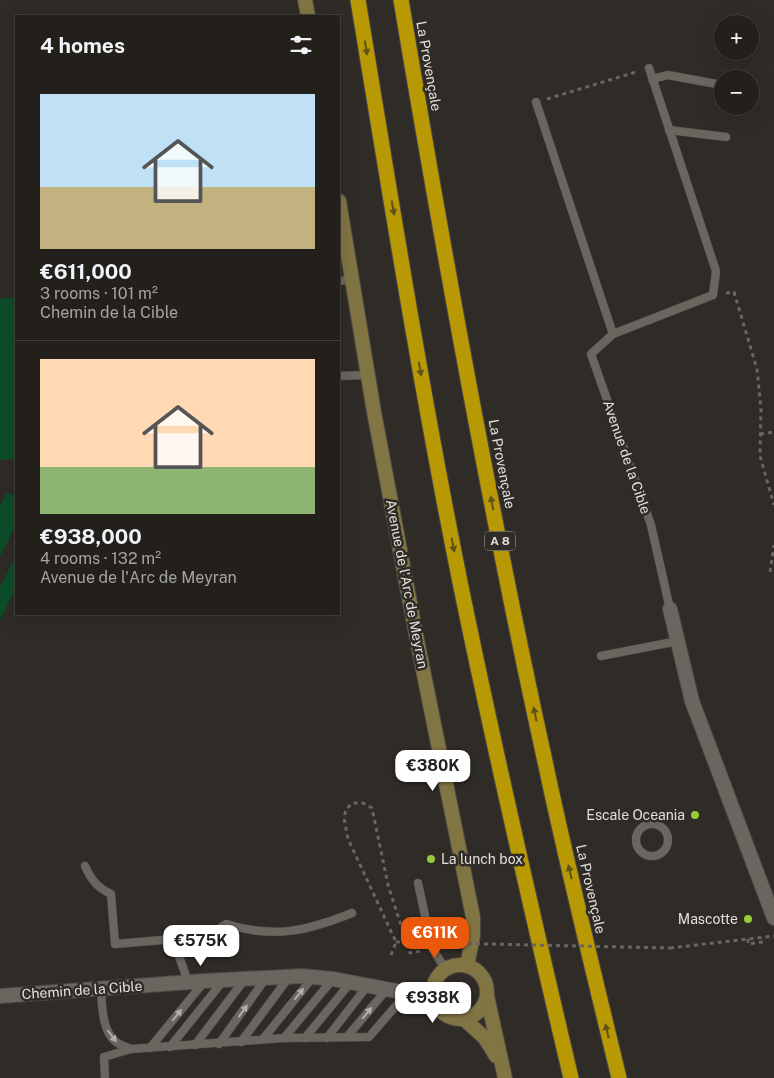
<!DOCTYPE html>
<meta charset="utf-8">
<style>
:root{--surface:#23201c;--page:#2f2d29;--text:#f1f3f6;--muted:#a3a3a3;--line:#403e3b;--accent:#ea580c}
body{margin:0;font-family:"Public Sans",sans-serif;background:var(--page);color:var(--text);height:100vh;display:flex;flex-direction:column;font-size:19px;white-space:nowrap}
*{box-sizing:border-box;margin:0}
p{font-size:16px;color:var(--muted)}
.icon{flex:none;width:28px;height:28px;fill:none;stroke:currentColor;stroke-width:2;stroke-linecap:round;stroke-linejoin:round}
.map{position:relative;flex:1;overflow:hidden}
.drawer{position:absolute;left:15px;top:15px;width:325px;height:600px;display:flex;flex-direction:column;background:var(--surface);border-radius:0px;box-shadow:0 5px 20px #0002,0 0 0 1px var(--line)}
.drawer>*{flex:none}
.fabs{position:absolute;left:714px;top:15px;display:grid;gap:10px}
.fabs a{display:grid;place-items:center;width:45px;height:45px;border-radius:50%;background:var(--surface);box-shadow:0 5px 20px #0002,0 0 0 1px var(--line);font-size:25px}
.price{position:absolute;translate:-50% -42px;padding:0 11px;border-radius:10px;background:#fff;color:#222;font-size:16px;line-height:32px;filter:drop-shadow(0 1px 2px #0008)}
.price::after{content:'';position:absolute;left:50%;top:30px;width:15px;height:11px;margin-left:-8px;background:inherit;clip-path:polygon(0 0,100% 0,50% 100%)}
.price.selected{background:var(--accent);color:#fff}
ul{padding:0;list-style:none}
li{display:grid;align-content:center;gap:10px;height:265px;padding:0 25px}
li+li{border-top:1px solid var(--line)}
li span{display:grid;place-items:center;height:155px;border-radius:0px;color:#555}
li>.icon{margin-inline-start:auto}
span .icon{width:90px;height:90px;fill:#fffc;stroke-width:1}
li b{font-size:21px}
h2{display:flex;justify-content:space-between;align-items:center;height:60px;padding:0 25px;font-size:21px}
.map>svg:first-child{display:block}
.green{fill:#0c4d29}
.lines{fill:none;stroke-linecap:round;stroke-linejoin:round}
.service-casing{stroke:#4c4844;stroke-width:9}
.minor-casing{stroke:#4c4844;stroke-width:16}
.secondary-casing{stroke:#4c4844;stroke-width:16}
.motorway-casing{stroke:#4c4844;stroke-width:17}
.path{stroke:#696560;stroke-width:3;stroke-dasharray:4 4;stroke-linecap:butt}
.service{stroke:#6b6560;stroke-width:8}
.minor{stroke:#6b6560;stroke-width:14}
.secondary{stroke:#827544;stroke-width:14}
.motorway{stroke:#b99903;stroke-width:15}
.path-bridge{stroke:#696560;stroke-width:3;stroke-dasharray:4 4;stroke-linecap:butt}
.oneway{fill:#5f521a}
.oneway2{fill:#b2aeaa}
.poi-dot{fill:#96cc39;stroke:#2f2b26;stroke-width:2}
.labels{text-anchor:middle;stroke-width:5;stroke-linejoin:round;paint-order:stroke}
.shield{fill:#2f2b26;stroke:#aca9a5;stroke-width:1}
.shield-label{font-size:12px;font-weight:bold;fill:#e2dfdb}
.street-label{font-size:14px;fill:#e2dfdb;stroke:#2f2b26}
.poi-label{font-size:14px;fill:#e2dfdb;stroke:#2f2b26;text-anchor:end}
</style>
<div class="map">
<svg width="774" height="1078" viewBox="0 0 774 1078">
<rect width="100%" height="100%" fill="#2f2b26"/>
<g class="green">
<polygon points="16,297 16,459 0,460 0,299"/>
<polygon points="7,492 16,497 16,525 0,557 0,506"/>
<polygon points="16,555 16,588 0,620 0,587"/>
</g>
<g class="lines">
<defs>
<g id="service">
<polyline points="649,68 716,271 713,295 613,334 591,354 651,525 670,609"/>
<polyline points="652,79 668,75 722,85"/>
<polyline points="536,102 613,334"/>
<polyline points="669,130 726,137"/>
<polyline points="339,281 352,279"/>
<polyline points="339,376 368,375"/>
<polyline points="601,656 678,641"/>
<circle cx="652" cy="840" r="16"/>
<path d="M85,866C91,880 98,888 111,894L115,944L174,939"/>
<polyline points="418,883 432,948 446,970"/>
<path d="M187,982C185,967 176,954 174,939L208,936L226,924C274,939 307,931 352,913"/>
<path d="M101,989C102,1006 102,1031 116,1042C120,1045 127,1047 131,1049L284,1038L369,1037L407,993"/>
<polyline points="347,1037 387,989"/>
<polyline points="284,1038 333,979"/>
<polyline points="305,1038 351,982"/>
<polyline points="327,1038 368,985"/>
<polyline points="263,1039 313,977"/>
<polyline points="241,1042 289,977"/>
<polyline points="219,1044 266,978"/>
<polyline points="195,1045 245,979"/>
<polyline points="170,1047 223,981"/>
<polyline points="150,1048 204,982"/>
<polyline points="105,1078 104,1057 131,1049"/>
</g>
<g id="minor">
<polyline points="670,609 692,701 774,918"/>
<polyline points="0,996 204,981 302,976 333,979 407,993 433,992"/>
</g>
<g id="secondary">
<polyline points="305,0 308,16"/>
<polyline points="339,201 374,412 418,645 473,917 473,936 467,966"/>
<circle cx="460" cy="992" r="27"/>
<polyline points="487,996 505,1078"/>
<polyline points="464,1019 485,1038 496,1056"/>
</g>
<g id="motorway">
<path d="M358,0C390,194 421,389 460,582C494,748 532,913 571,1078"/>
<path d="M401,0C444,256 490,512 546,766C568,870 594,974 619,1078"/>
</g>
</defs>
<use href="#service" class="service-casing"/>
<use href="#minor" class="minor-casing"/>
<use href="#secondary" class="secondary-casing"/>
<use href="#motorway" class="motorway-casing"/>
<g class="path">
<polyline points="547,99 636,72"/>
<polyline points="726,293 734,292 757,369 761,409 760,456 774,505"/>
<polyline points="760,434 774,432"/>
<polyline points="770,572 774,545"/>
<polyline points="748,939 748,944 763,942 762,938"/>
<polyline points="670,948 774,936"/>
<polyline points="391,955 396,942 348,839 344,818 346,809 353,803 363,803 372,808 388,885 410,953 420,951"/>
</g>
<use href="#service" class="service"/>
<use href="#minor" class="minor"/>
<use href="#secondary" class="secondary"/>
<use href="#motorway" class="motorway"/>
<polyline class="path-bridge" points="396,942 670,948"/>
</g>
<defs><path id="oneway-solid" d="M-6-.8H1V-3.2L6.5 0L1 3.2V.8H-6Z" transform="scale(1.25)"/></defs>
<g class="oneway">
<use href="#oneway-solid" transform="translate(366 48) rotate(81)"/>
<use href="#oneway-solid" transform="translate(393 208) rotate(80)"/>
<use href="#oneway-solid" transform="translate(420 369) rotate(80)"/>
<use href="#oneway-solid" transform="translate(492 503) rotate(-101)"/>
<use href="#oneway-solid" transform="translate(453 545) rotate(79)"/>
<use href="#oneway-solid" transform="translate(535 714) rotate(-102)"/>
<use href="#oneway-solid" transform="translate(570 872) rotate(-103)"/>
<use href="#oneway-solid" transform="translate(607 1031) rotate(-103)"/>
</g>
<g class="oneway2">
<use href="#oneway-solid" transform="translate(299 994) rotate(-51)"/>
<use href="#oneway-solid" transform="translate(243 1011) rotate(-54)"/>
<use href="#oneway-solid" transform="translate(367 1013) rotate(-51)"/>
<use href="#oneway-solid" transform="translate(177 1015) rotate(-51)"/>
<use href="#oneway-solid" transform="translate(112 1036) rotate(53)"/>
</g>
<g class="poi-dot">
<circle cx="695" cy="815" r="5"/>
<circle cx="431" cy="859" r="5"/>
<circle cx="748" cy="919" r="5"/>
</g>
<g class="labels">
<rect class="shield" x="485" y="531.5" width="30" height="19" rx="4"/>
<g class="shield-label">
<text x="500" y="545">A 8</text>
</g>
<g class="street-label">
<text transform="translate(429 66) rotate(80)" y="5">La Provençale</text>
<text transform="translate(627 457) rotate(71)" y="5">Avenue de la Cible</text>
<text transform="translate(502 464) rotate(79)" y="5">La Provençale</text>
<text transform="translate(407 584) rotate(79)" y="5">Avenue de l'Arc de Meyran</text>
<text transform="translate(591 889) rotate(77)" y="5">La Provençale</text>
<text transform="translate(82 990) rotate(-4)" y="5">Chemin de la Cible</text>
</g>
<g class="poi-label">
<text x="685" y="820">Escale Oceania</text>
<text x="441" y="864" text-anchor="start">La lunch box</text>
<text x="738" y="924">Mascotte</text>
</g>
</g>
</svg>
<div class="fabs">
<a>+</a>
<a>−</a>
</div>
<b class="price" style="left:433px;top:792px">€380K</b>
<b class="price selected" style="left:435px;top:959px">€611K</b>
<b class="price" style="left:201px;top:967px">€575K</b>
<b class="price" style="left:433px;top:1024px">€938K</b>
<section class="drawer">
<h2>4 homes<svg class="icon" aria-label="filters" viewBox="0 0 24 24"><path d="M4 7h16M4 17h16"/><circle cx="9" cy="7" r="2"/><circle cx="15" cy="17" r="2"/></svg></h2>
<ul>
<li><span style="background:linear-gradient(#bfe0f5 60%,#c2b280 0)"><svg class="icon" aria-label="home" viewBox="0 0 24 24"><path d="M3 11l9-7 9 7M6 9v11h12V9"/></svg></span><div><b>€611,000</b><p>3 rooms · 101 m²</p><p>Chemin de la Cible</p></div></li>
<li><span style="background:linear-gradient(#ffd9b3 70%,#8fb573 0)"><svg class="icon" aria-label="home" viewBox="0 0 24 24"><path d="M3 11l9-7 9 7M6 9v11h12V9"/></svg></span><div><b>€938,000</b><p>4 rooms · 132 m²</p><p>Avenue de l'Arc de Meyran</p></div></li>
</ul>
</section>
</div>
